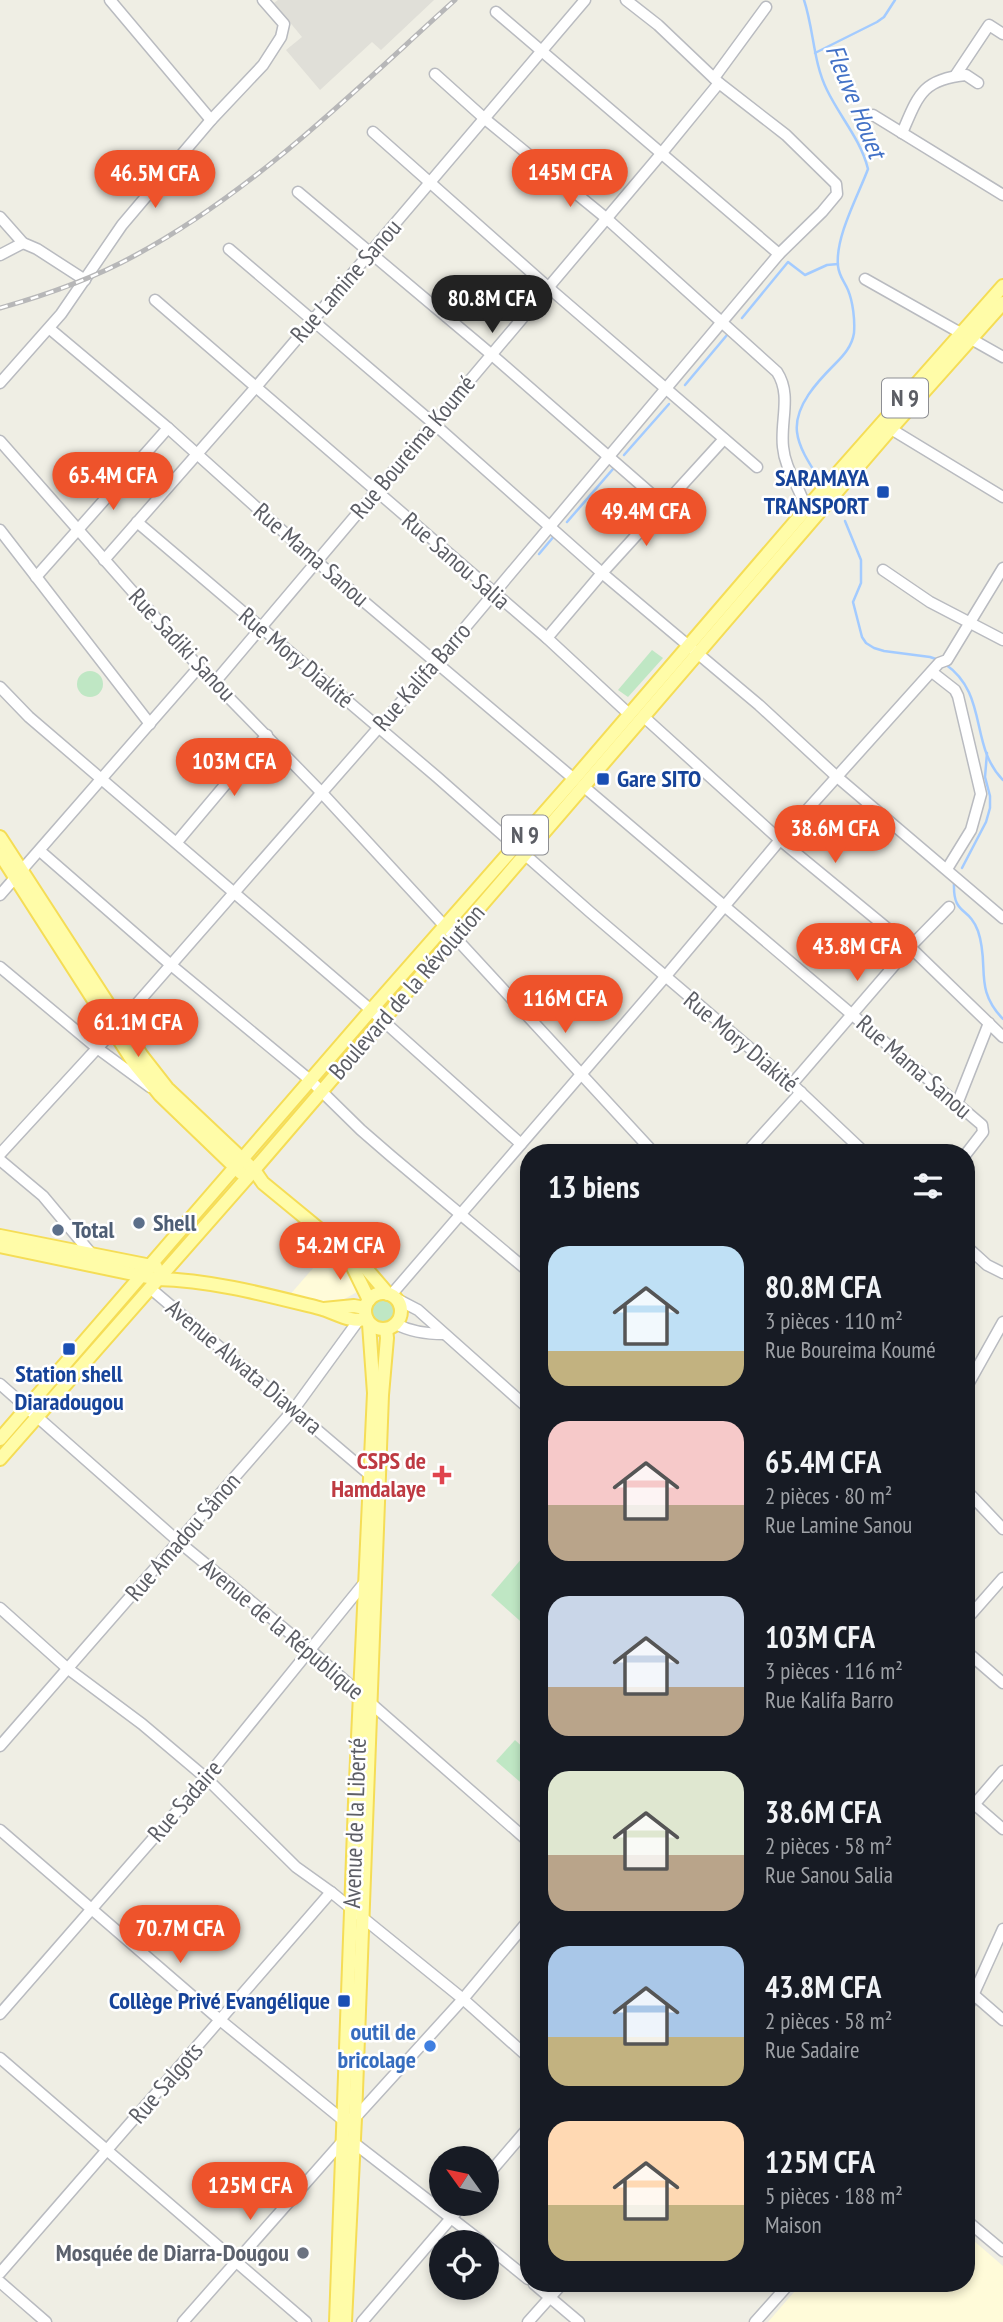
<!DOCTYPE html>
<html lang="fr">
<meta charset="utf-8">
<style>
:root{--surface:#171b24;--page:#242831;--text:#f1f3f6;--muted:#9ea1a6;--accent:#ee532b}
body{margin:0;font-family:"PT Sans Narrow",sans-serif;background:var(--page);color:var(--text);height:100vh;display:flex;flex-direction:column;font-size:26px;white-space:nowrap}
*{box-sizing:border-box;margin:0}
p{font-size:23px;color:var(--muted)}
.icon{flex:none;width:38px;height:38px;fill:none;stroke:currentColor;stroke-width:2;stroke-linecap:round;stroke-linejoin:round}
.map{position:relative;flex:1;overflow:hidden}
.panel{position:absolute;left:520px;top:1144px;width:455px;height:1148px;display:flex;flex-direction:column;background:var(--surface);border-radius:28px;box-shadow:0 4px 10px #0003}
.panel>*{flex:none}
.needle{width:46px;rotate:303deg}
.buttons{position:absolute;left:429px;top:2146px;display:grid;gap:14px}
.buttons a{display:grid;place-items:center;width:70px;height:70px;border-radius:50%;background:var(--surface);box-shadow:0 4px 10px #0003;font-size:35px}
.price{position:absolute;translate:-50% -60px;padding:0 16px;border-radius:24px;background:var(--accent);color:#fff;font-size:23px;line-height:46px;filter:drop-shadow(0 2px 4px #0008)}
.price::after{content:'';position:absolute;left:50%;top:42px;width:21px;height:16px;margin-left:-10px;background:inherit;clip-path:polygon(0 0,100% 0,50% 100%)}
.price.current{background:#222;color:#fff}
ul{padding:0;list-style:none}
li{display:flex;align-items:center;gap:21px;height:175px;padding:0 28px}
li span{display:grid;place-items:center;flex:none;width:196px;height:140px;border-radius:21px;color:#555}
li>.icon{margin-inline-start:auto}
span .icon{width:84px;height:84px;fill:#fffc;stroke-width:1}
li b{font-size:30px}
h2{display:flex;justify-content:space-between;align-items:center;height:84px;padding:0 28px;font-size:30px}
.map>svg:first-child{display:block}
.commercial{fill:#fffbd9}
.industrial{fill:#e0dfd8}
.green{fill:#bfe7c4}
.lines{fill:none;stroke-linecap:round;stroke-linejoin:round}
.stream{stroke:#a3cbff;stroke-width:2.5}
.minor-casing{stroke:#b9bbc0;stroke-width:13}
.major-casing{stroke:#f5dd56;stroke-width:16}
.minor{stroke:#fff;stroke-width:10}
.major{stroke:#fffca8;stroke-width:12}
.rail-casing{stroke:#b7b7b8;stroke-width:5}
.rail{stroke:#fff;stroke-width:2.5;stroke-dasharray:8;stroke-linecap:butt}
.transit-dot{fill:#1a4fb4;stroke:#fff;stroke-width:2.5}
.service-dot{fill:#5c6f8a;stroke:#fff;stroke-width:2.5}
.health-dot{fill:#e0444e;stroke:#fff;stroke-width:2.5}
.shop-dot{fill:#3f7fe0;stroke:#fff;stroke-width:2.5}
.worship-dot{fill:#6b7280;stroke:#fff;stroke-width:2.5}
.labels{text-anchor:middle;stroke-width:5;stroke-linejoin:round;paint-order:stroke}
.shield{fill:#fff;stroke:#8d8e93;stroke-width:2}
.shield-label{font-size:23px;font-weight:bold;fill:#5c5e65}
.street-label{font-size:24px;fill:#5c5e65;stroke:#fff}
.transit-label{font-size:24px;font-weight:bold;fill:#164399;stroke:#fff;text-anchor:end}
.service-label{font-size:24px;font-weight:bold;fill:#4e5e75;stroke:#fff;text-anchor:start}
.health-label{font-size:24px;font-weight:bold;fill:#be3a42;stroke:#fff;text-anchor:end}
.shop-label{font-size:24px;font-weight:bold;fill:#366cbe;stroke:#fff;text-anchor:end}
.worship-label{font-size:24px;font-weight:bold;fill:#5b616d;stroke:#fff;text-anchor:end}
.water-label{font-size:26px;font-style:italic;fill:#4271c6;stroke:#fff}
</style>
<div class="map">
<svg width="1003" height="2322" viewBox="0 0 1003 2322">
<rect width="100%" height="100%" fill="#efeee4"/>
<g class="commercial">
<polygon points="333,1245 343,1257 354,1279 357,1292 341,1301 333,1303 288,1297"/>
<polygon points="966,2234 1003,2266 1003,2322 768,2322 801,2284 966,2284"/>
</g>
<polygon class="industrial" points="278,0 434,0 381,50 372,42 320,90 286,50 302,37 274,3"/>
<g class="green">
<polygon points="652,650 663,658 628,697 618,690"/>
<circle cx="90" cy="684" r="13"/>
<circle cx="382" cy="1312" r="14"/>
<polygon points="528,1551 528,1628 491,1595"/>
<polygon points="515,1740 528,1752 527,1788 496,1761"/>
</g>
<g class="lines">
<g class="stream">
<path d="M804,0C814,30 813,62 827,90C840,117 861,140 868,169C858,196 835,237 838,266C839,276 844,281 848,290C853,302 855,320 854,333C852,346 844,355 835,364C818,381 794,406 797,432C799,449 811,466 820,480"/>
<polyline points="815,53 877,22 884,17 895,0"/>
<polyline points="742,318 788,262 805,275 827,265 838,264"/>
<polyline points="685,385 727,335"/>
<polyline points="624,455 669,404"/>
<polyline points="845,521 861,560 861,583 853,602 862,637 866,643 874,648 884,651 930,657 939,660"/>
<polyline points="567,522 613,469"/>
<polyline points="539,554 555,535"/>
<path d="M945,664C989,694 969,746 1003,780"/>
<polyline points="962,868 986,822 990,808 990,796 985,777 987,753"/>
<path d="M954,884C953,916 969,906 978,931C990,966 973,988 1003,1019"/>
</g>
<defs>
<g id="minor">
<polyline points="110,0 211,120"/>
<polyline points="496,12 779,254"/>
<path d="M435,74L485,119L606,218L777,372C792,395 780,421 783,447C785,470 800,487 806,509"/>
<polyline points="955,76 989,25 1003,34"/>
<polyline points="714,78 766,7"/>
<polyline points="873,115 1003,195"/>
<polyline points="373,132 549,288 757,467"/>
<path d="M902,133C918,96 922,79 966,75L978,83"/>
<polyline points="298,192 492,355 664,505"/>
<polyline points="0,217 23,243 37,249 85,280"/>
<polyline points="229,249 433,423 602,573 759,705 836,776 1003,918"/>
<polyline points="0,255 23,243"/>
<polyline points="865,279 1003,357"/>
<polyline points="155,300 547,638 629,714"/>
<polyline points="50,329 168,428 316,561 574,779"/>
<polyline points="0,383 61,314 122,225 211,120 263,65 281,37 284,24 263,0"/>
<polyline points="891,429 1003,497"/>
<polyline points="0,441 199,667 321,792 654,1153"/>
<polyline points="137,522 437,777 590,912 792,1084 865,1153"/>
<polyline points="0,530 150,724"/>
<polyline points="104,560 256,387 585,0"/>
<polyline points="883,570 930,602 1003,640"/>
<polyline points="36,577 168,428"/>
<polyline points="547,638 602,573 724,439"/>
<polyline points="932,672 955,690 958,696 981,794 971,830 947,869"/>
<polyline points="215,682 661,154 719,83"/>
<polyline points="0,687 29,717 371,1010 521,1144"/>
<polyline points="644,717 780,840 910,947 1003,1037"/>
<polyline points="583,786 982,1125 983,1132 966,1154"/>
<polyline points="177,842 267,735"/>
<polyline points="40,851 171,965 310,1080 361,1130 391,1156 528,1271"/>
<polyline points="0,895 199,667"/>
<polyline points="0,967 97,1048 150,1087"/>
<polyline points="792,1084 910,947 949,907"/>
<polyline points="957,1104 989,1023"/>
<polyline points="746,1153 801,1092"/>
<polyline points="0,1154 113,1031 437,661 779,254 822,212 837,194 836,184 786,135 719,83 658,25 626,0"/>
<polyline points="0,1160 43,1196 94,1257"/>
<polyline points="966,1246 987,1265 1003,1273"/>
<polyline points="150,1288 370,1475"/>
<polyline points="391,1295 665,977 780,840 939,663 947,660 1003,568"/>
<polyline points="395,1298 418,1310 528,1408"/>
<path d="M396,1324C411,1332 428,1334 444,1334"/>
<polyline points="0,1384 179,1542 310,1650 528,1841"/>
<polyline points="966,1388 1003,1322"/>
<polyline points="966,1490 1003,1529"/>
<polyline points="0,1608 67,1668 142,1724 206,1778 296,1867 331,1892 463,1999 528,2057"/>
<polyline points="966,1620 1003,1578"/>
<polyline points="966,1651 1003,1683"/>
<polyline points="0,1746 294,1409 358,1321"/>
<polyline points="966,1797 1003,1829"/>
<polyline points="966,1814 1003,1771"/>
<polyline points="0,1830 220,2020 343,2120 355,2118 463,1999 528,1921"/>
<polyline points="966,1988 1003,2020"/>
<polyline points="966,2011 1003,1929"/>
<polyline points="0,2014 206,1778 365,1582"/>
<polyline points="0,2058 306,2322"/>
<polyline points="486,2177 528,2128"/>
<polyline points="966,2220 1003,2251"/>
<polyline points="486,2245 528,2279"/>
<polyline points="0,2273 331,1892"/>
<polyline points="0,2282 46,2322"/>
<polyline points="534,2284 579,2322"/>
<polyline points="183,2322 341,2143 354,2143 482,2242"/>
<polyline points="362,2322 464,2203"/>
<polyline points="528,2322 562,2284"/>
<polyline points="755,2322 789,2284"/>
</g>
<g id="major">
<polyline points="0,837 142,1056 167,1088 254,1170 263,1183 364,1266 388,1294"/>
<polyline points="0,854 134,1063 160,1095 241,1173"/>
<polyline points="0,1236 156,1267"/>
<path d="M0,1246L157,1279C211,1280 267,1295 319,1308C335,1312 349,1323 367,1319"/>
<polyline points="346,1253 369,1300"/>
<circle cx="383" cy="1311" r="18"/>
<polyline points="324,1309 354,1306 365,1308"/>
<polyline points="0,1439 371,1010 574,779 806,509 1003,286"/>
<polyline points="0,1459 247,1178 888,432 1003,303"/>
<polyline points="336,2322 355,1802 374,1393 369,1324"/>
<polyline points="345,2322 355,2118 382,1395 387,1338 386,1329"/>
</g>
</defs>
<use href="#minor" class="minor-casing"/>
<use href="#major" class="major-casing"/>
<use href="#minor" class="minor"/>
<use href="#major" class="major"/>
<defs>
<path id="rail" d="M0,308C46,295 92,279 134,256C255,191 354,91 455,0"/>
</defs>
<use href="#rail" class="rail-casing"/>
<use href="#rail" class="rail"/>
</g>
<g class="transit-dot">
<rect x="876" y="485" width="14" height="14" rx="3.5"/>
<rect x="596" y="772" width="14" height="14" rx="3.5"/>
<rect x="62" y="1342" width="14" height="14" rx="3.5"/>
<rect x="337" y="1994" width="14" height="14" rx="3.5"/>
</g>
<g class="service-dot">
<circle cx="139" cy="1223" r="7"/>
<circle cx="58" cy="1230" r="7"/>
</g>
<path class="health-dot" d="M438.5 1464.5h7v7h7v7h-7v7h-7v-7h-7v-7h7z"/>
<circle class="shop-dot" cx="430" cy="2046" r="7"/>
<circle class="worship-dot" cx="303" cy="2253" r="7"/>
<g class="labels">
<g class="shield">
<rect x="882" y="378.5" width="46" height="39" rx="5"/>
<rect x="502" y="815.5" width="46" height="39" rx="5"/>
</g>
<g class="shield-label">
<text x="905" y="406">N 9</text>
<text x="525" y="843">N 9</text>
</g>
<g class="street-label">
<text transform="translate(346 281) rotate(-49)" y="8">Rue Lamine Sanou</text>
<text transform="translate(413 447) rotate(-50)" y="8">Rue Boureima Koumé</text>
<text transform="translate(311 555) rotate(41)" y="8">Rue Mama Sanou</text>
<text transform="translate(456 561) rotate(41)" y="8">Rue Sanou Salia</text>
<text transform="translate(182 645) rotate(47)" y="8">Rue Sadiki Sanou</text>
<text transform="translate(296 658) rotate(40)" y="8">Rue Mory Diakité</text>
<text transform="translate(422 677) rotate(-49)" y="8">Rue Kalifa Barro</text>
<text transform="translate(407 992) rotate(-49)" y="8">Boulevard de la Révolution</text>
<text transform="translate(741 1042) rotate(40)" y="8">Rue Mory Diakité</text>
<text transform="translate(914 1067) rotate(41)" y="8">Rue Mama Sanou</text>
<text transform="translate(244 1367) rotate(40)" y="8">Avenue Alwata Diawara</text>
<text transform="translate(183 1537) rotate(-49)" y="8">Rue Amadou Sânon</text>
<text transform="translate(282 1629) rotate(40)" y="8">Avenue de la République</text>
<text transform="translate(185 1801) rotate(-49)" y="8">Rue Sadaire</text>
<text transform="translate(355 1823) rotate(-88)" y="8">Avenue de la Liberté</text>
<text transform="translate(166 2083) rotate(-49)" y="8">Rue Salgots</text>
</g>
<g class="transit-label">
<text x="869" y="486">SARAMAYA<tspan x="869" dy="28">TRANSPORT</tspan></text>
<text x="617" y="787" text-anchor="start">Gare SITO</text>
<text x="69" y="1382" text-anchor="middle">Station shell<tspan x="69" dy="28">Diaradougou</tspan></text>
<text x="330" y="2009">Collège Privé Evangélique</text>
</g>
<g class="service-label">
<text x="153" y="1231">Shell</text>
<text x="72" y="1238">Total</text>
</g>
<g class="health-label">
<text x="426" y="1469">CSPS de<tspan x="426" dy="28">Hamdalaye</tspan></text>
</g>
<g class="shop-label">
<text x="416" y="2040">outil de<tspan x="416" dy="28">bricolage</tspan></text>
</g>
<g class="worship-label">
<text x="289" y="2261">Mosquée de Diarra-Dougou</text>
</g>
<g class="water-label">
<text transform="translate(856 101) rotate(68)" y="9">Fleuve Houet</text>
</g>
</g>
</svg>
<div class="buttons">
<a><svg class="needle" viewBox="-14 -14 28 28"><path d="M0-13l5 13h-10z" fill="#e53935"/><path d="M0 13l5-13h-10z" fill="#9ea1a6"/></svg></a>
<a><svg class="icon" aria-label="locate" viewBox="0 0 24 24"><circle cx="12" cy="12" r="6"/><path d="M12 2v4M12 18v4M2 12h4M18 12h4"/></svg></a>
</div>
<b class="price" style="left:570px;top:209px">145M CFA</b>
<b class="price" style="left:155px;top:210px">46.5M CFA</b>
<b class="price current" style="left:492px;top:335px">80.8M CFA</b>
<b class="price" style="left:113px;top:512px">65.4M CFA</b>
<b class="price" style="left:646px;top:548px">49.4M CFA</b>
<b class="price" style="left:234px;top:798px">103M CFA</b>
<b class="price" style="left:835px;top:865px">38.6M CFA</b>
<b class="price" style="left:857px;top:983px">43.8M CFA</b>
<b class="price" style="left:565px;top:1035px">116M CFA</b>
<b class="price" style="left:138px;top:1059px">61.1M CFA</b>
<b class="price" style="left:340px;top:1282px">54.2M CFA</b>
<b class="price" style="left:180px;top:1965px">70.7M CFA</b>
<b class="price" style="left:250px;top:2222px">125M CFA</b>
<section class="panel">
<h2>13 biens<svg class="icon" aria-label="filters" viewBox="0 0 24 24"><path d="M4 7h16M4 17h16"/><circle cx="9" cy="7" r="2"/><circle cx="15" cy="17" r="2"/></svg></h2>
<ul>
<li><span style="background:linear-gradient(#bfe0f5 75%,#c2b280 0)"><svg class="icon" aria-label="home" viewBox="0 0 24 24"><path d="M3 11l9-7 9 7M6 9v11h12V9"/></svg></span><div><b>80.8M CFA</b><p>3 pièces · 110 m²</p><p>Rue Boureima Koumé</p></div></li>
<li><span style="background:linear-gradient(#f6c9c9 60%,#b9a48a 0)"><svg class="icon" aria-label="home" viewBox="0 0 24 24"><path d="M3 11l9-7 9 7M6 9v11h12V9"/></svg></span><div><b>65.4M CFA</b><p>2 pièces · 80 m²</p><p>Rue Lamine Sanou</p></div></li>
<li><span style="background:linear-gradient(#c9d6e8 65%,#b9a48a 0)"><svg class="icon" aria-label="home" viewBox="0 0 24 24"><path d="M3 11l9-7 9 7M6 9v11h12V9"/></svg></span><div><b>103M CFA</b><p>3 pièces · 116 m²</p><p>Rue Kalifa Barro</p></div></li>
<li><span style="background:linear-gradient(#dfe7d0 60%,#b9a48a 0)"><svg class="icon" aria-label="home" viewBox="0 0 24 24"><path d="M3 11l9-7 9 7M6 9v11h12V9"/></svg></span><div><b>38.6M CFA</b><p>2 pièces · 58 m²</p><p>Rue Sanou Salia</p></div></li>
<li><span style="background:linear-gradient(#a9c7e8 65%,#c2b280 0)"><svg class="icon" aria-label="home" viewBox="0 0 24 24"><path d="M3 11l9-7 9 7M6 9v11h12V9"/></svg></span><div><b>43.8M CFA</b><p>2 pièces · 58 m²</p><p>Rue Sadaire</p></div></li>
<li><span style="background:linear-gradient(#ffd9b3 60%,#c2b280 0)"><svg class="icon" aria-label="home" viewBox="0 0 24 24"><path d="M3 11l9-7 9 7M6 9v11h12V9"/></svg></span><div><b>125M CFA</b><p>5 pièces · 188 m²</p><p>Maison</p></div></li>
</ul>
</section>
</div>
